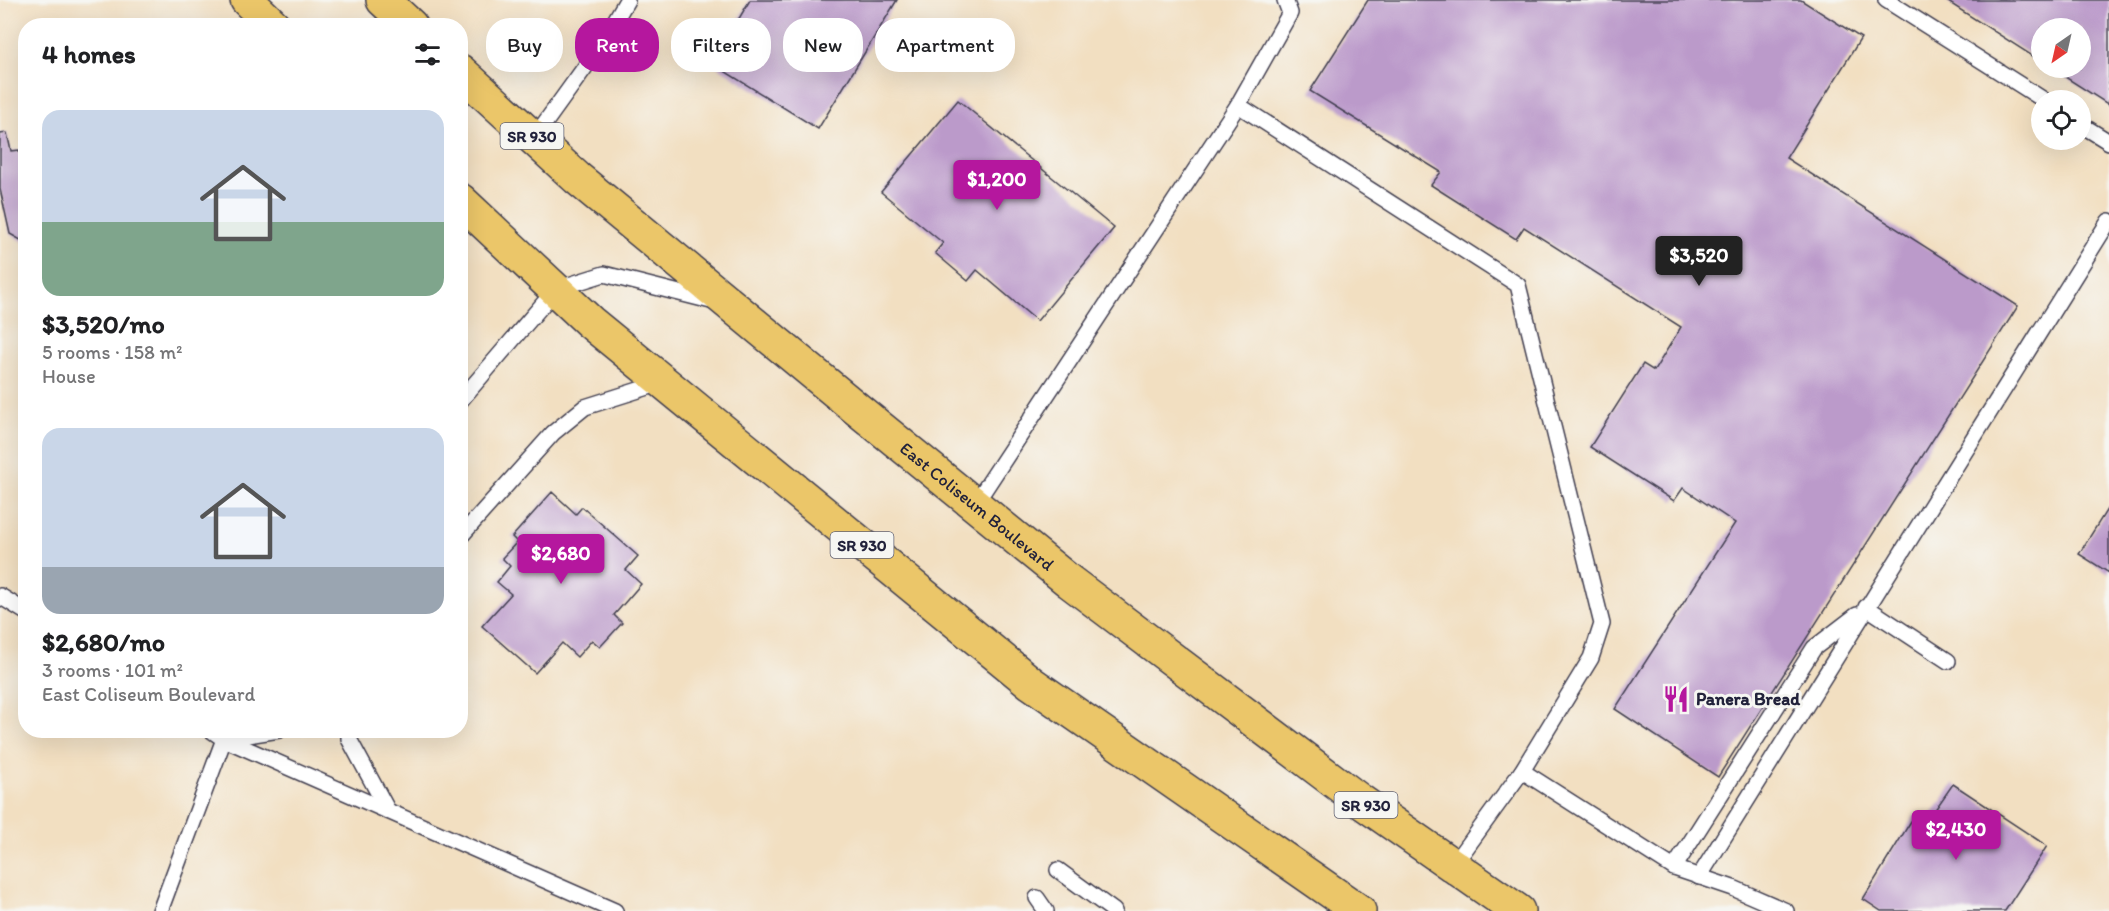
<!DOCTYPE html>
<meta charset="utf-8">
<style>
:root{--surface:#fff;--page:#f6f6f6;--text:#202124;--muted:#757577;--accent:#b5179e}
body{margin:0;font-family:Itim,sans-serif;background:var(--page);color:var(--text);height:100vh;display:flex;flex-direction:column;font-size:22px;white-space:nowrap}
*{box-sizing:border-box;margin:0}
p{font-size:20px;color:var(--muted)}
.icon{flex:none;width:33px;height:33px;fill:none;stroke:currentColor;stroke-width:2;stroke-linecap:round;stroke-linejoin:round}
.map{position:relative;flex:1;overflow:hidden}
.side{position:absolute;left:18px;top:18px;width:450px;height:720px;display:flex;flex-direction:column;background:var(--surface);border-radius:24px;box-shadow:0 6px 24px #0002}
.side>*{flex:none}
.guide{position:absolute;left:486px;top:18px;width:570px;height:54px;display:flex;gap:12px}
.needle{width:39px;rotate:214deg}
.controls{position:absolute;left:2031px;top:18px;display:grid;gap:12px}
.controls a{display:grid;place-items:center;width:60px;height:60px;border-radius:50%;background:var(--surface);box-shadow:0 6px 24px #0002;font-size:30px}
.price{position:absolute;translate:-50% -51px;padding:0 14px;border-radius:6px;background:var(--accent);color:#fff;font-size:20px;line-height:39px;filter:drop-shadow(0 2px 3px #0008)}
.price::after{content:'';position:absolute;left:50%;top:36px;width:18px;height:14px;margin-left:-9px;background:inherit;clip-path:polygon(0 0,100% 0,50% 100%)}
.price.current{background:#222;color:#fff}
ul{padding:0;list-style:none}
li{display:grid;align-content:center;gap:12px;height:318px;padding:0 24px}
li span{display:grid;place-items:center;height:186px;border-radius:18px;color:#555}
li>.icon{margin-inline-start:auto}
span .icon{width:108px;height:108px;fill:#fffc;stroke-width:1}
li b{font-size:26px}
h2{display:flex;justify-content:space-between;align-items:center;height:72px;padding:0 24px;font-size:26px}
.pill{padding:0 21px;border-radius:24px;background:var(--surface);box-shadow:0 6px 24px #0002;font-size:21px;line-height:54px}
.pill.current{background:var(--accent);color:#fff}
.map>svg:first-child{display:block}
.building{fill:#bb9aca}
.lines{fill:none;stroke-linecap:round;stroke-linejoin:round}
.service-casing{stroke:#413e4f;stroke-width:18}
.trunk-casing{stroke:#413e4f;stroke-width:36}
.service{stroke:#fff;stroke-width:15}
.trunk{stroke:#ebc669;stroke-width:33}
.labels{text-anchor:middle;stroke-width:6;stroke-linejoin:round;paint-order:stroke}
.shield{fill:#f6f6f2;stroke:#626272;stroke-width:1.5}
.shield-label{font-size:16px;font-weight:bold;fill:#22223b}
.street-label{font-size:18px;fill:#22223b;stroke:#f6f6f2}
.poi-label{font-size:18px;font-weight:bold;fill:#22223b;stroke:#f6f6f2;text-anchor:start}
</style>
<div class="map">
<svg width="2109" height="911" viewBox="0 0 2109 911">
<rect width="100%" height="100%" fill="#f6f6f2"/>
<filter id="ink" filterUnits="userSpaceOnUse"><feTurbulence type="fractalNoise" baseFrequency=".0167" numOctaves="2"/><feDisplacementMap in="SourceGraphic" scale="12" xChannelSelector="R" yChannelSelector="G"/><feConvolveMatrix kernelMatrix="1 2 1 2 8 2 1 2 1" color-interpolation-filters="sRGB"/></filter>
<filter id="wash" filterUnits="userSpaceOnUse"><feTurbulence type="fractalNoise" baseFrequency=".008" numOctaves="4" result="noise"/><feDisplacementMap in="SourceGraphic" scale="24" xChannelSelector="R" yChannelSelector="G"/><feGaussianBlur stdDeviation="1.35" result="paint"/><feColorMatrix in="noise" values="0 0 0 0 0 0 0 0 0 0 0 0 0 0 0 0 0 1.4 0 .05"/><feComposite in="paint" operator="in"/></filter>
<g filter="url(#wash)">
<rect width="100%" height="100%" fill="#f2dfc1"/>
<g id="blocks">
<g class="building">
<polygon points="750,0 897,0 818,129 705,59 715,43 722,47"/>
<polygon points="1368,0 1801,0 1861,38 1786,158 2018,306 1718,777 1615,709 1735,523 1683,488 1674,501 1590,447 1643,364 1654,371 1681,327 1524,227 1516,239 1431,185 1441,172 1310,91"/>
<polygon points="1945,0 2109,0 2109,105 2051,68 2080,68 2080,28 2042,28 2042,62"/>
<polygon points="958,100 1114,228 1037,321 977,270 968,281 935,253 943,243 881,192"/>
<polygon points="7,133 11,151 19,150 23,168 26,168 26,243 10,234 0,189 0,134"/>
<polygon points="552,492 576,514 582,507 638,556 626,570 641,584 614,615 622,623 600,647 592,640 577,657 562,643 535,673 482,626 511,594 497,582 510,566 502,558 517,542 512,537"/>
<polygon points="2109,506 2109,573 2079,554"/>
<polygon points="1953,784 2047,846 2005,911 1881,911 1863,899 1916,813 1928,820"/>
</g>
</g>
</g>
<g filter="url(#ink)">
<use href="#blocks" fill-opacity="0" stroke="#413e4f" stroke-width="1.5"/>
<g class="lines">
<defs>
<g id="service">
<polyline points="1886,0 2044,100"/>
<polyline points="1238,105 1518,285 1602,624 1591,658 1522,771 1453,866"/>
<polyline points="2080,124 2109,142"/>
<polyline points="534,138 601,45 627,0"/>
<polyline points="460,401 556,289 604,274 715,302"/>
<polyline points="975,504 1238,105 1290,13 1285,0"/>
<polyline points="460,537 553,433 585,407 664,382"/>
<polyline points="0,596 26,612"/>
<polyline points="1866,607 1948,661"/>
<polyline points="211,730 224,739 615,911"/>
<polyline points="349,730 349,739 388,811"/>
<polyline points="224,739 279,730"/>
<polyline points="1522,771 1674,868 1733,888 1786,911"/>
<polyline points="1674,868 1814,648 1857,615"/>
<polyline points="1058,870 1114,911"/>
<polyline points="1699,877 2109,221"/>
<polyline points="1037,898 1046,911"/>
<polyline points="160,911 224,739 224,730"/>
</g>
<g id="trunk">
<polyline points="247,0 274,26"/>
<polyline points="383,0 411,26"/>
<path id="s1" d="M460,71L577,178L857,409L1070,582L1359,800L1518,911"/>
<polyline points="460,200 590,322 1031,683 1359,911"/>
</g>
</defs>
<use href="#service" class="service-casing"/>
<use href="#trunk" class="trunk-casing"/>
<use href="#service" class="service"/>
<use href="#trunk" class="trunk"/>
</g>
</g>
<defs>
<symbol id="restaurant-bare" viewBox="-9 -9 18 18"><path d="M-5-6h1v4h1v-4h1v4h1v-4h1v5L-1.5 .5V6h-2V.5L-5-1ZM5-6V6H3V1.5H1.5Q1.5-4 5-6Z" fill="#b5179e" stroke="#f6f6f2" stroke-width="2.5" paint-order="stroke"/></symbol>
</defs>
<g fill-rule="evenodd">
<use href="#restaurant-bare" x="1657" y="680" width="38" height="38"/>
</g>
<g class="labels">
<g class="shield">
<rect x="500.5" y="123" width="63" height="26" rx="4.5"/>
<rect x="830.5" y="532" width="63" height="26" rx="4.5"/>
<rect x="1334.5" y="792" width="63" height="26" rx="4.5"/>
</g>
<g class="shield-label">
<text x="532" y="142">SR 930</text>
<text x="862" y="551">SR 930</text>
<text x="1366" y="811">SR 930</text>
</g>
<g class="street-label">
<text dy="6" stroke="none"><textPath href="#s1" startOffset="676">East Coliseum Boulevard</textPath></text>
</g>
<g class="poi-label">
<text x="1696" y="705">Panera Bread</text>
</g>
</g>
</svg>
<div class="controls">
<a><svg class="needle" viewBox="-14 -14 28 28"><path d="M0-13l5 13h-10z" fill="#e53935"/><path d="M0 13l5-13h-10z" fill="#757577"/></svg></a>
<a><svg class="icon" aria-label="locate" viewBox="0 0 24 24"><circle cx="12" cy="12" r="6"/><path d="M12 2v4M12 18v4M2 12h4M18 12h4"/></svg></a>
</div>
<b class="price" style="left:997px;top:211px">$1,200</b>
<b class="price current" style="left:1699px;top:287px">$3,520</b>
<b class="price" style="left:561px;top:585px">$2,680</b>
<b class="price" style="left:1956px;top:861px">$2,430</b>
<div class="guide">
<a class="pill">Buy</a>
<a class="pill current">Rent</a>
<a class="pill">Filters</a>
<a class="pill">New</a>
<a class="pill">Apartment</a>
</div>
<section class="side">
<h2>4 homes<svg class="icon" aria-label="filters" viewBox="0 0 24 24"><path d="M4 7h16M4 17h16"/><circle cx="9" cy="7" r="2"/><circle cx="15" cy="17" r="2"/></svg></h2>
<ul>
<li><span style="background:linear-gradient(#c9d6e8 60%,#7fa58c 0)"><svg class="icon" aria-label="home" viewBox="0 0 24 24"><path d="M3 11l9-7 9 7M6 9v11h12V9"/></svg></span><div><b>$3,520/mo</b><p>5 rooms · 158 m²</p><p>House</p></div></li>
<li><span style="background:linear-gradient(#c9d6e8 75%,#9aa5b1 0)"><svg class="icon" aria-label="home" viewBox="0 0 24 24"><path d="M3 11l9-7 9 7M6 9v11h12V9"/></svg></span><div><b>$2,680/mo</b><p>3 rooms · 101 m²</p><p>East Coliseum Boulevard</p></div></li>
</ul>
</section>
</div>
